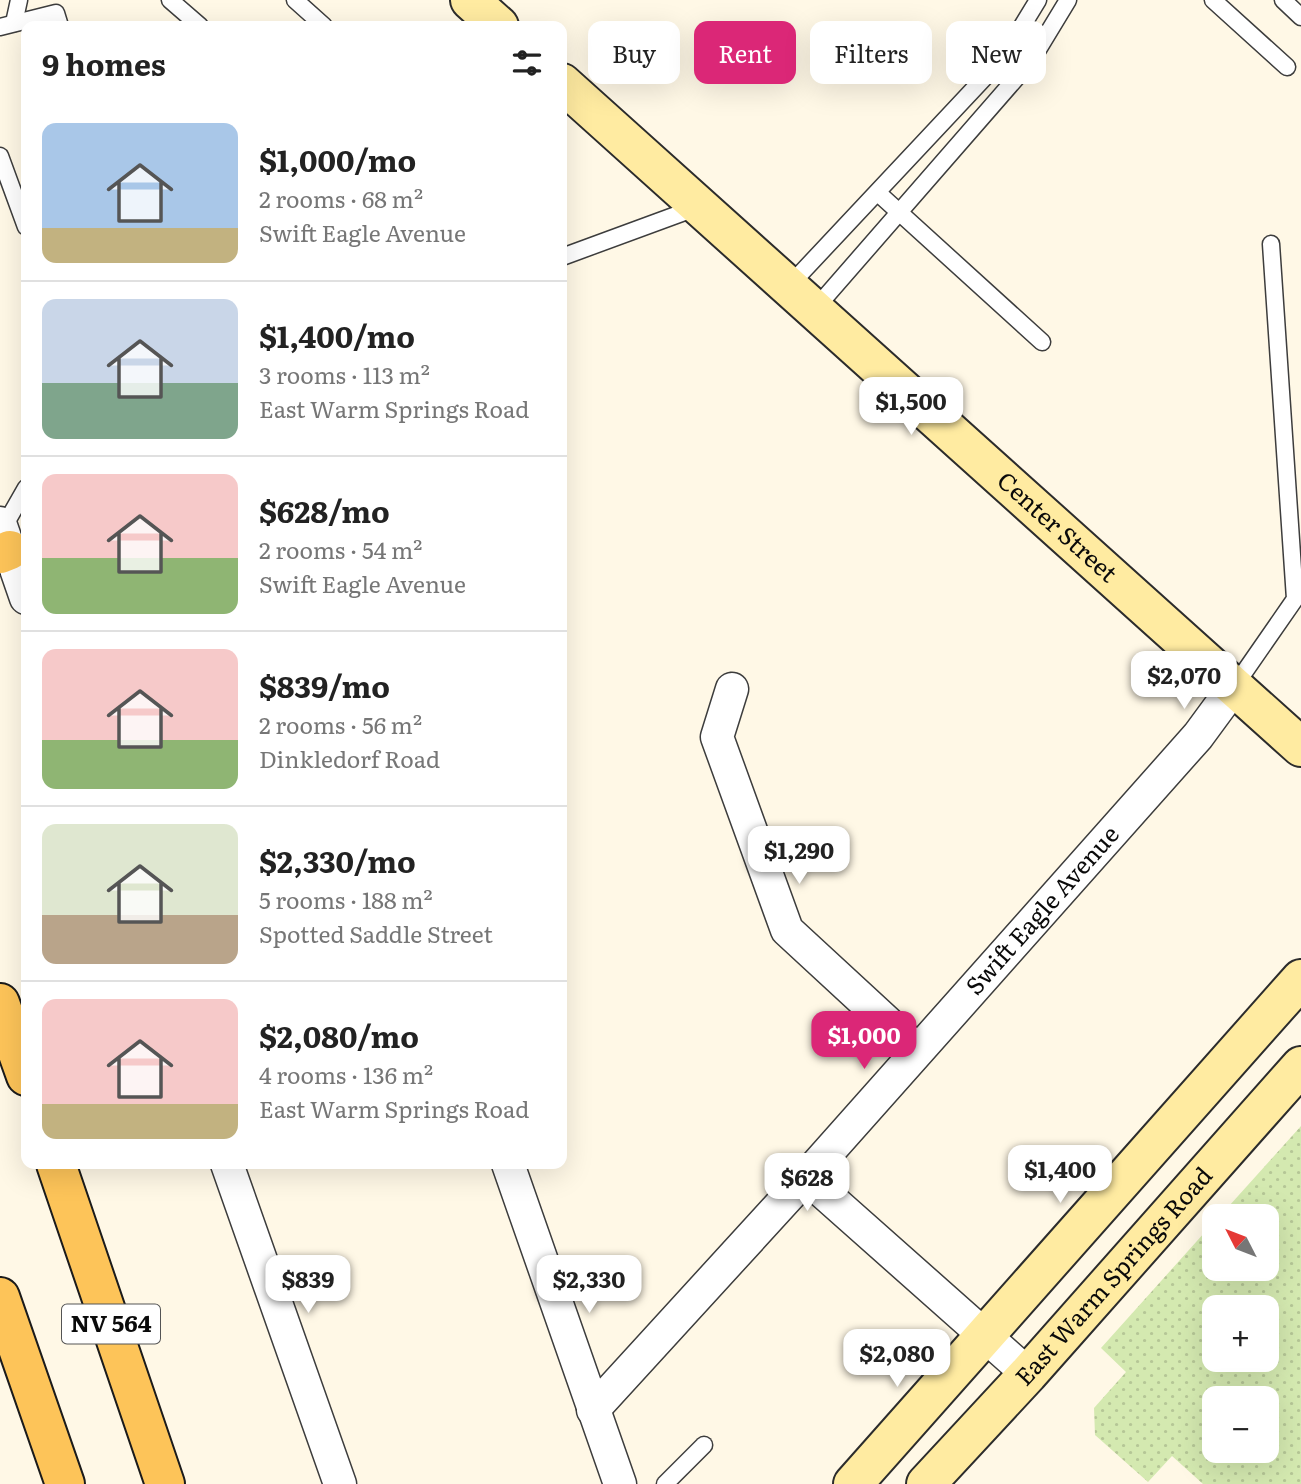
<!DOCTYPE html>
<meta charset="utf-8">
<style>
:root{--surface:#fff;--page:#f2f2f2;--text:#222;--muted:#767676;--line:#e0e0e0;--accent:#db2777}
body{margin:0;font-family:Literata,serif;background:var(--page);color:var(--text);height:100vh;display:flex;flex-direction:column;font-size:26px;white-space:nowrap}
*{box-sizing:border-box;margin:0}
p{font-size:23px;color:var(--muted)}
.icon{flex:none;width:38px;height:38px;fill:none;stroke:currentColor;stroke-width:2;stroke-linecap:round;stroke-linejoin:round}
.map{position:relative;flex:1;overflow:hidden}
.sheet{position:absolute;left:21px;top:21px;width:546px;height:1148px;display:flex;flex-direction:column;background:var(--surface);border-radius:14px;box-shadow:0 7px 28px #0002}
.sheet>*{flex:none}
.top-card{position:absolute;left:588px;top:21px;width:607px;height:63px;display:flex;gap:14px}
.needle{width:46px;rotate:312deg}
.fabs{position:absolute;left:1202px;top:1204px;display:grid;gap:14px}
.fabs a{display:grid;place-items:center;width:77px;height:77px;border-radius:14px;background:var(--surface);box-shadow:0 7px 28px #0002;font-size:35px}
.price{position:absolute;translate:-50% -60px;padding:0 16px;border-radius:14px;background:#fff;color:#222;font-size:23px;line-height:46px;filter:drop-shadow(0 2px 4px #0008)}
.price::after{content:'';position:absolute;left:50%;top:42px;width:21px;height:16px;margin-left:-10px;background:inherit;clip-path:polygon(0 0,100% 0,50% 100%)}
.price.selected{background:var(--accent);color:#fff}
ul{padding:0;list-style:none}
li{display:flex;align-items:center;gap:21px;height:175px;padding:0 21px}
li+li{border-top:2px solid var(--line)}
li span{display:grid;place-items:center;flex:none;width:196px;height:140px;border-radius:14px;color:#555}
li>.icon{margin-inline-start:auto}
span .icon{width:84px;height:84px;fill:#fffc;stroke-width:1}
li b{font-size:30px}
h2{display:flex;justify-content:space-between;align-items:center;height:84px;padding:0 21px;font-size:30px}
.tag{padding:0 24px;border-radius:14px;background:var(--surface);box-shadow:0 7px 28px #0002;font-size:24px;line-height:63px}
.tag.selected{background:var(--accent);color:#fff}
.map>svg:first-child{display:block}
.green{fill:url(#green-dots);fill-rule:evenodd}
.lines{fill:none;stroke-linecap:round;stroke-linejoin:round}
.lane-casing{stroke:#3d3d3d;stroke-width:19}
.street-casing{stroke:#3d3d3d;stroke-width:35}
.secondary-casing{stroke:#2c2c2c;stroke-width:42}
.primary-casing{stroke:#1b1b1b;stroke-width:42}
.lane{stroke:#fff;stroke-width:16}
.street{stroke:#fff;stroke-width:32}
.secondary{stroke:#ffeba1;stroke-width:38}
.primary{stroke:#fdc459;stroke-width:38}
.labels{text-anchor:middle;stroke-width:7;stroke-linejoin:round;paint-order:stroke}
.shield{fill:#fff;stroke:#545454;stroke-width:2}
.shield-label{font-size:23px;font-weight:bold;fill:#0a0a0a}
.street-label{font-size:24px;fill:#0a0a0a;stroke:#fff}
</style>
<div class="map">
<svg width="1301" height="1484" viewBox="0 0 1301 1484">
<defs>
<pattern id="green-dots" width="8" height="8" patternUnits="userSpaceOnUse" patternTransform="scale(1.75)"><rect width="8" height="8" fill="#d4e9b0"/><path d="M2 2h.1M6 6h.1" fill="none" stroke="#b5c696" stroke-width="1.8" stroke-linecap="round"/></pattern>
</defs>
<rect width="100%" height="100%" fill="#fff8e6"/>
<path class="green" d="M1301,1126V1484H1203L1172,1456L1148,1482L1095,1435L1094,1408L1126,1372L1101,1348L1214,1222V1269H1267V1216H1220ZM1214,1307H1267V1360H1214ZM1214,1398H1267V1451H1214Z"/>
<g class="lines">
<defs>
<g id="lane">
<polyline points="170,0 200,26"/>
<polyline points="295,0 324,26"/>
<polyline points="1213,0 1287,67"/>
<polyline points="1283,0 1301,17"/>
<polyline points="14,23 19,0"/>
<polyline points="0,27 56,13 60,26"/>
<polyline points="0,156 26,227"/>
<polyline points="878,193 1042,342"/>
<polyline points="562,257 698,207"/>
<polyline points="788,287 986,76 1010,46 1038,0"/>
<polyline points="814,310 1031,61 1068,0"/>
<polyline points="2,530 26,488"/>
<polyline points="1234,687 1295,599 1271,244"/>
<polyline points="665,1484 704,1445"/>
</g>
<g id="street">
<polyline points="0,523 26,598"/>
<polyline points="732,689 717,737 787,930 917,1050"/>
<polyline points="227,1164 340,1484"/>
<polyline points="508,1164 620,1484"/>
<polyline points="806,1177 1028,1374"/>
<path id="s1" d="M593,1410L806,1177L1198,736L1234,687"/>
</g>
<g id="secondary">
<polyline points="470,0 499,26"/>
<path id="s2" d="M562,83L1301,747"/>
<polyline points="853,1484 1301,979"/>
<path id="s3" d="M926,1484L1028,1374L1301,1066"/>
</g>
<g id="primary">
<polyline points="0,554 10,550"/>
<polyline points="0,1003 26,1076"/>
<polyline points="56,1164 165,1484"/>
<polyline points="0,1297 65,1484"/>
</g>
</defs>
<use href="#lane" class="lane-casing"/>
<use href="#street" class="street-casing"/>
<use href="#secondary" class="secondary-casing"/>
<use href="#primary" class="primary-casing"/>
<use href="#lane" class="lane"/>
<use href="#street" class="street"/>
<use href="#secondary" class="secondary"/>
<use href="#primary" class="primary"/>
</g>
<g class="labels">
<rect class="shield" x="62" y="1304.5" width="98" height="39" rx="5"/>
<g class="shield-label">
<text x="111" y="1332">NV 564</text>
</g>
<g class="street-label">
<text dy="8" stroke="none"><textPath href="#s2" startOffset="665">Center Street</textPath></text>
<text dy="8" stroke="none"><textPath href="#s1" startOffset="672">Swift Eagle Avenue</textPath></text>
<text dy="8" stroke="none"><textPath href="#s3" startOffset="280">East Warm Springs Road</textPath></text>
</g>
</g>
</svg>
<div class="fabs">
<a><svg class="needle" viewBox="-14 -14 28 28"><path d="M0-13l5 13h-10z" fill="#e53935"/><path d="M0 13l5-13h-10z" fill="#767676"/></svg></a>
<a>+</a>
<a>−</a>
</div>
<b class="price" style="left:911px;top:437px">$1,500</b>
<b class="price" style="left:1184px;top:711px">$2,070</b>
<b class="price" style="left:799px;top:886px">$1,290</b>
<b class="price selected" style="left:864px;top:1071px">$1,000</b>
<b class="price" style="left:1060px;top:1205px">$1,400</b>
<b class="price" style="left:807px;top:1213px">$628</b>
<b class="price" style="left:308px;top:1315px">$839</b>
<b class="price" style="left:589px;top:1315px">$2,330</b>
<b class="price" style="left:897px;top:1389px">$2,080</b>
<div class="top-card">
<a class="tag">Buy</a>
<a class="tag selected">Rent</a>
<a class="tag">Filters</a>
<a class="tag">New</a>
</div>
<section class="sheet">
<h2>9 homes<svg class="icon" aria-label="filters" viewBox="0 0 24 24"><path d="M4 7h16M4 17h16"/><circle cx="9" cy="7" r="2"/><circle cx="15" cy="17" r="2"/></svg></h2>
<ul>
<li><span style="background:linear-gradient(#a9c7e8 75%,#c2b280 0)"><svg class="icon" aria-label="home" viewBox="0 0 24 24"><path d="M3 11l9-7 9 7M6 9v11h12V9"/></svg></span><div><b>$1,000/mo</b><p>2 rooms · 68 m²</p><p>Swift Eagle Avenue</p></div></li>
<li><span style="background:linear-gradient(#c9d6e8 60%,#7fa58c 0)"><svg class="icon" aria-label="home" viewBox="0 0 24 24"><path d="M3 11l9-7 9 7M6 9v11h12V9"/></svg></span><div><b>$1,400/mo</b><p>3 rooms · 113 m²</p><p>East Warm Springs Road</p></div></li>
<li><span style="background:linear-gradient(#f6c9c9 60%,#8fb573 0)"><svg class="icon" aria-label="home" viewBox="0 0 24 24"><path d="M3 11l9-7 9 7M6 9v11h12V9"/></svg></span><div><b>$628/mo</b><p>2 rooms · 54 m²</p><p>Swift Eagle Avenue</p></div></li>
<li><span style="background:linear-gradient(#f6c9c9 65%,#8fb573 0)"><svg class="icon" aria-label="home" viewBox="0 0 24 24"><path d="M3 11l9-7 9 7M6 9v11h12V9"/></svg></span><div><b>$839/mo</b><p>2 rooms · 56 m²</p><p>Dinkledorf Road</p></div></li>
<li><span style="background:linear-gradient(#dfe7d0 65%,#b9a48a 0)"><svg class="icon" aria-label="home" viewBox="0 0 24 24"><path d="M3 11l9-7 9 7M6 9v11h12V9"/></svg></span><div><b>$2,330/mo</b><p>5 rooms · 188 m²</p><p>Spotted Saddle Street</p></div></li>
<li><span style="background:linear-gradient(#f6c9c9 75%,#c2b280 0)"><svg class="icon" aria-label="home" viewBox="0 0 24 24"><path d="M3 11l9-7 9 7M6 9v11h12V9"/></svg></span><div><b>$2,080/mo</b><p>4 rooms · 136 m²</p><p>East Warm Springs Road</p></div></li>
</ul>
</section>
</div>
